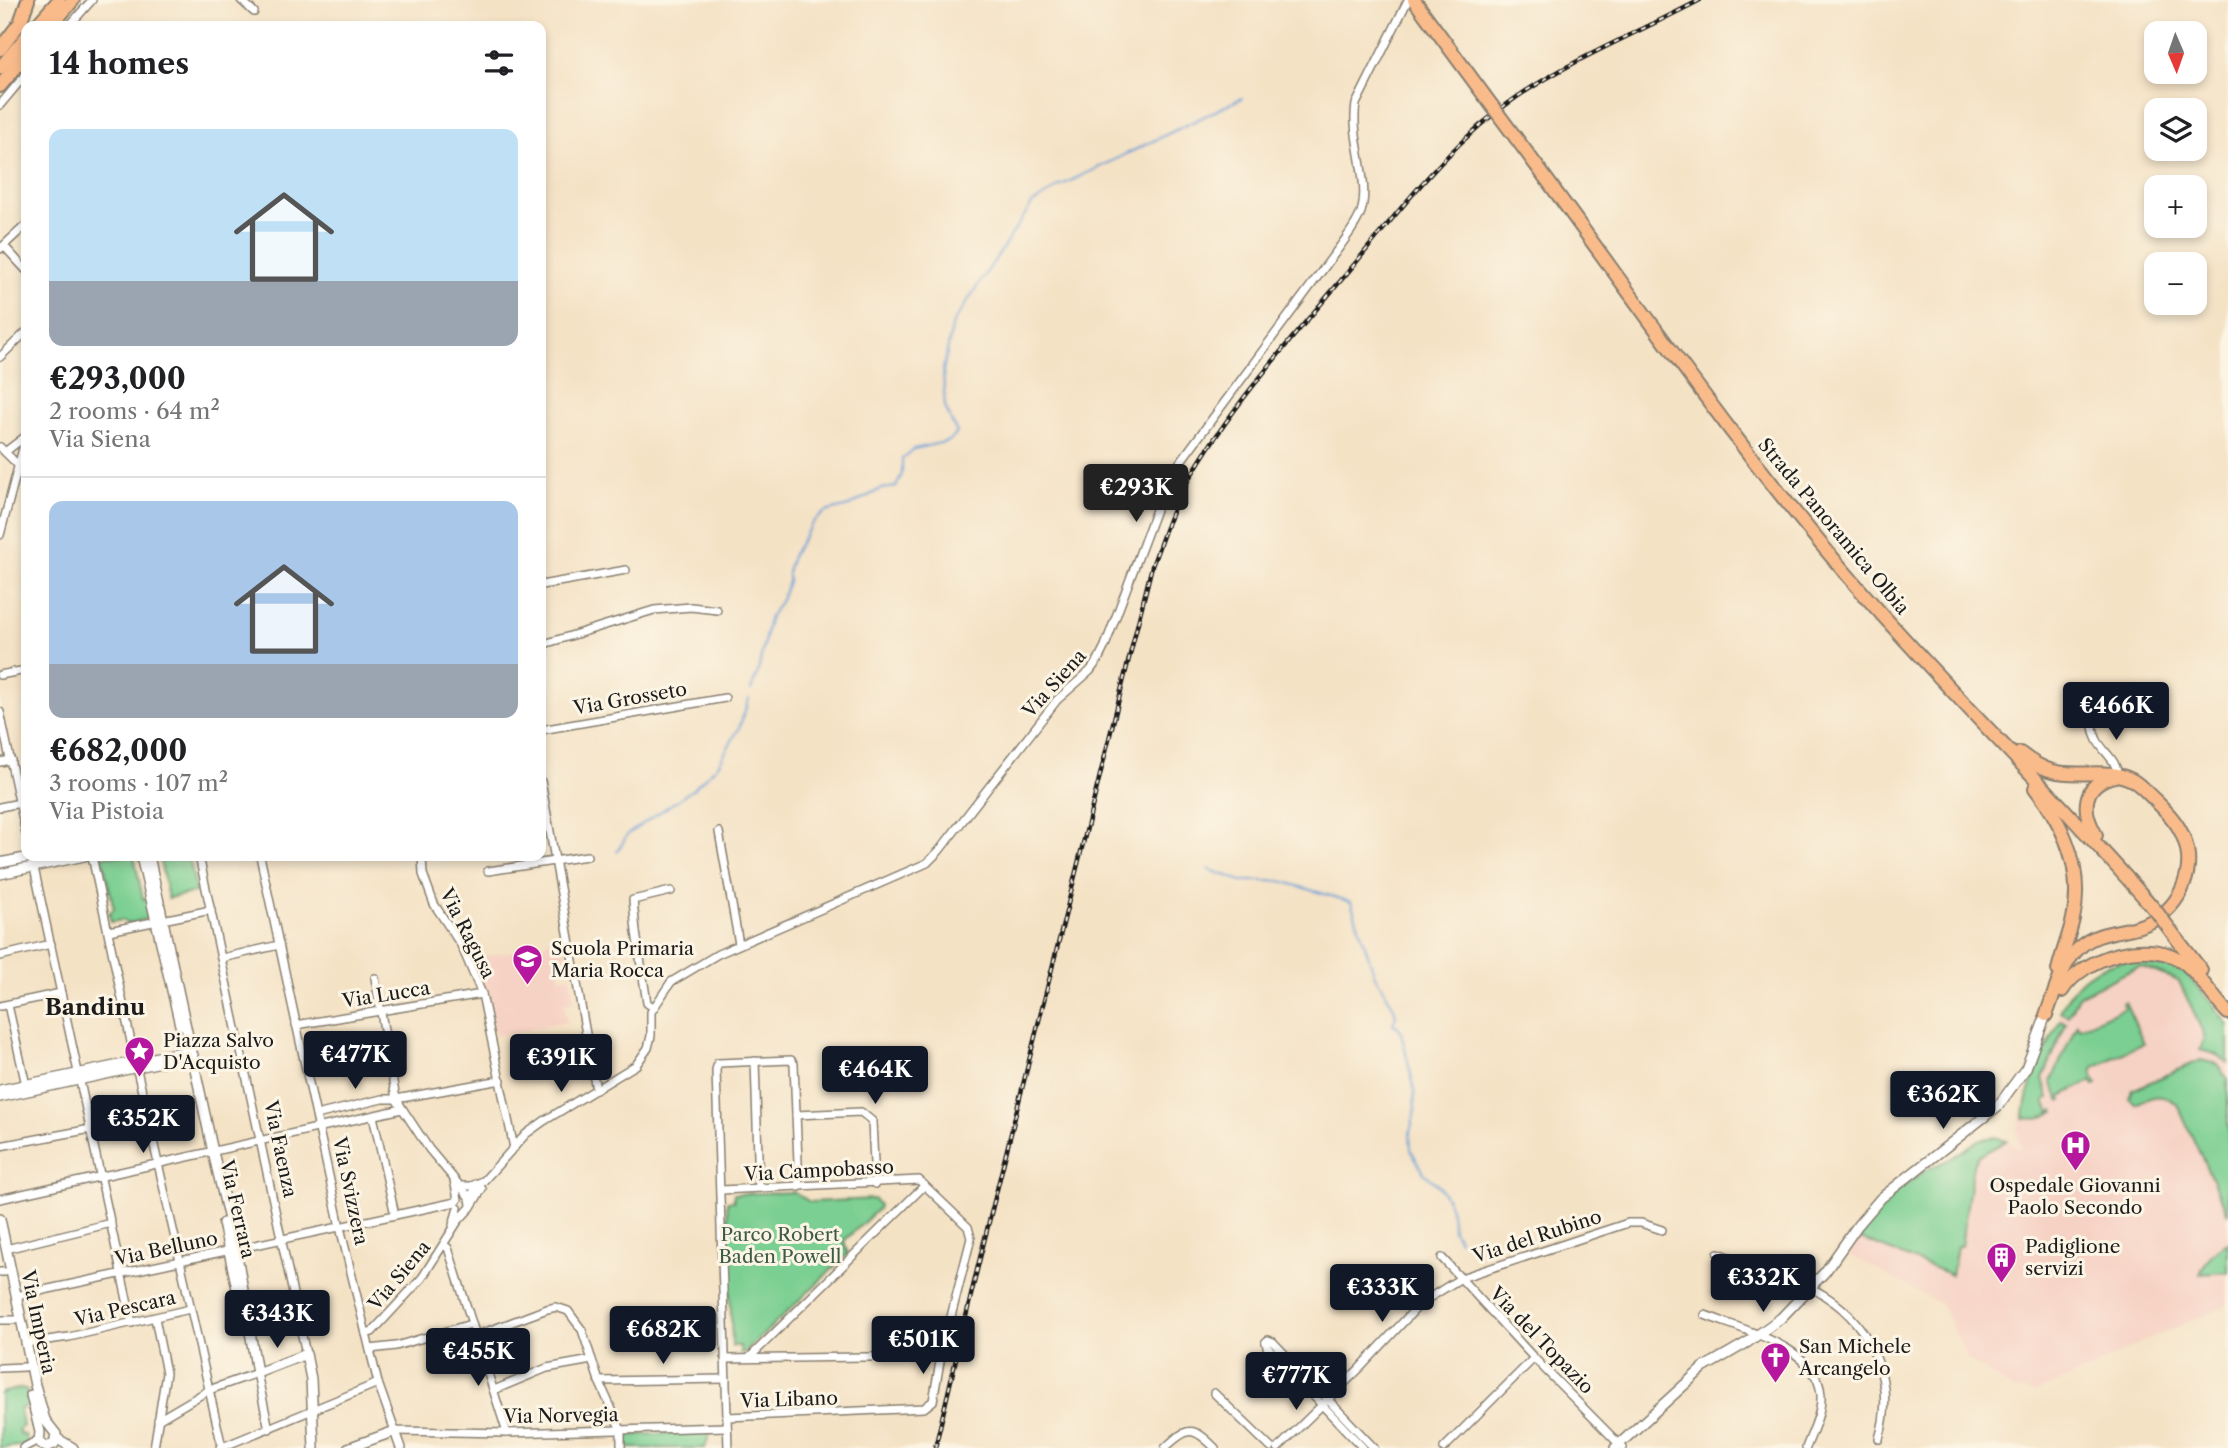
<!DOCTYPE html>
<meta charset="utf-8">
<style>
:root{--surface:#fff;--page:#f2f2f2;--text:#202124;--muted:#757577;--line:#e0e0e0;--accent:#111827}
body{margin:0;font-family:"Libre Caslon Text",serif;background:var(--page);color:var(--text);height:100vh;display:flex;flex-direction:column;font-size:26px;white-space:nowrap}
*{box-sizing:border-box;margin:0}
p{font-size:23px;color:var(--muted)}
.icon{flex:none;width:38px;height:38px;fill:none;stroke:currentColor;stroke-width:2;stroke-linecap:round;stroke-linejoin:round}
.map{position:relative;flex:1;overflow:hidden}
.sheet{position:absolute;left:21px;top:21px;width:525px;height:840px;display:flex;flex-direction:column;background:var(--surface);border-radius:14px;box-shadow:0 4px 10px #0003}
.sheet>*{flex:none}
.needle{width:46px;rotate:178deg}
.tools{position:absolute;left:2144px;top:21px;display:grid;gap:14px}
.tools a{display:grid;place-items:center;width:63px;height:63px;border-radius:14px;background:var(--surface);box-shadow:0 4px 10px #0003;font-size:35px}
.price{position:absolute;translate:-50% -60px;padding:0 16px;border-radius:7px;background:var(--accent);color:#fff;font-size:23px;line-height:46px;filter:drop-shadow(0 2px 4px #0008)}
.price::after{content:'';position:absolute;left:50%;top:42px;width:21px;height:16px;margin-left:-10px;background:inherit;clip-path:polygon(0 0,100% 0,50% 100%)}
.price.current{background:#222;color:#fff}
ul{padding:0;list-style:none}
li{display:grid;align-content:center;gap:14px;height:371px;padding:0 28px}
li+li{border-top:2px solid var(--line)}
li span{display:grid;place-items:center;height:217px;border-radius:14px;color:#555}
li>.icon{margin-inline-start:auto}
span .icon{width:126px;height:126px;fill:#fffc;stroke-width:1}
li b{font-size:30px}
h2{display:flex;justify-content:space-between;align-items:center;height:84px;padding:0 28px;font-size:30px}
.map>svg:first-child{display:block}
.built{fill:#f6d2c4}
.green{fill:#7bcf92;stroke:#4c7657;stroke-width:2}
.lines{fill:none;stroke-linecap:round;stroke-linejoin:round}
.stream{stroke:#699ed6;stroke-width:2}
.minor-casing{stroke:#887f70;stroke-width:10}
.tertiary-casing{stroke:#887f70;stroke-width:12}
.trunk-casing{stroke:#887f70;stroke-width:16}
.minor{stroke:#fff;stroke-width:7}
.tertiary{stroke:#fff;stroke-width:9}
.trunk{stroke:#fabb8b;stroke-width:12}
.rail-casing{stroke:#1c1c1c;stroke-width:4.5}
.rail{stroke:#fcf5e5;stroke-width:2;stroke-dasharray:5;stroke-linecap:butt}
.trunk-bridge-casing{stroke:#887f70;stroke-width:16;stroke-linecap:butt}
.trunk-bridge{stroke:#fabb8b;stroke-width:12}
.labels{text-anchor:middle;stroke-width:6;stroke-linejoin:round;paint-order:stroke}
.street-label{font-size:19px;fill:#1c1c1c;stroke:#fcf5e5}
.poi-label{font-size:19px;fill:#1c1c1c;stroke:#fcf5e5;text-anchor:start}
.park-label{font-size:19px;fill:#3d5b45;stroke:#fcf5e5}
.quarter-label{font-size:23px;font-weight:bold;fill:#1c1c1c;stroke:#fcf5e5}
</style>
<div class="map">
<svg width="2228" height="1448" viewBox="0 0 2228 1448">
<rect width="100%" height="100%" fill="#fcf5e5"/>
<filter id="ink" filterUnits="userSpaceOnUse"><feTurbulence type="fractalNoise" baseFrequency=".0143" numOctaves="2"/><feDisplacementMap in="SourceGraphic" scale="14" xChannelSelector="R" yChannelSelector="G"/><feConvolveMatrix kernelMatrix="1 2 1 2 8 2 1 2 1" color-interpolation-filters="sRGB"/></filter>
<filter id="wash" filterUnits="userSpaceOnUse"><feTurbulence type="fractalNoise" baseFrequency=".00686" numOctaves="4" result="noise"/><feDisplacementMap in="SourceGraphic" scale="28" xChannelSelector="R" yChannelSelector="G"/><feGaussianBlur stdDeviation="1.57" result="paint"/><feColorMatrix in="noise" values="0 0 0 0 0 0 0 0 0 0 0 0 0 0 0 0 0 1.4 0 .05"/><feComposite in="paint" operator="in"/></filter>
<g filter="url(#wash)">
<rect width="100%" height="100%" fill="#f4e2c5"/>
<g class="built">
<polygon points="562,936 568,967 558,969 560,978 570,976 574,1002 564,1004 567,1022 496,1036 487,992 472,958 543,947 549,939"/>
<polygon points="2156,956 2228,1025 2228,1305 2142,1342 2091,1369 2035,1392 2014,1390 1968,1360 1942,1305 1846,1253 1858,1238 1857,1235 1890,1195 1927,1169 1948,1160 1981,1139 2003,1139 2020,1149 2017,1127 2030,1089 2060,1020 2060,1012 2068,993 2077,982 2108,965"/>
</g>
<g class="green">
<polygon points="102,856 134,856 143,899 148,897 152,918 127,924 122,920 111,922 109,913 114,909"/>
<polygon points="159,856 189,856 196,892 168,898"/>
<path d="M2147,956L2176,962L2211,1002L2228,1025V1063L2215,1054L2200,1050L2205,1037L2179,981L2140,966L2078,996L2068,1016L2060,1012C2079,969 2103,964 2147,956Z"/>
<polygon points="2125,1002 2144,1043 2094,1067 2092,1074 2097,1084 2094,1085 2091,1081 2061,1096 2062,1101 2060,1102 2051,1082 2077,1024 2079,1028 2124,1008 2122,1003"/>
<path d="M2060,1020L2066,1023L2043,1079L2049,1098L2045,1101L2050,1112L2054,1110L2055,1112L2038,1119L2024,1118C2025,1085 2047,1050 2060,1020Z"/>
<path d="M2201,1060L2217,1064L2228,1080V1214L2177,1104C2163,1092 2151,1096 2136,1104L2129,1098L2132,1090Z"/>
<polygon points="1995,1137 2006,1141 1977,1157 1973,1165 1961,1246 1957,1246 1952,1275 1858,1238 1857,1235 1884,1201 1927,1169 1948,1160 1981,1139"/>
<polygon points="794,1192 810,1202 874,1199 879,1205 878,1209 844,1241 848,1254 744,1353 740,1353 740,1346 732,1346 727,1201 734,1201 734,1194"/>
<path d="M2228,1243V1272L2200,1274C2206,1259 2214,1250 2228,1243Z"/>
<polygon points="22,1388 27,1390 28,1402 31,1405 20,1409 23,1426 18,1430 20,1434 25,1435 28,1445 0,1448 0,1393"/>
<polygon points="710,1432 705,1448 627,1448 626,1435"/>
</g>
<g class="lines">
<g class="stream">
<polyline points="751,690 758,672 769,619 781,600 788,582 788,569 792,556 813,522 825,512 849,506 881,489 896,487 902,474 902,459 914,449 949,441 957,433 945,407 943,370 953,323 1032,204 1060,186 1242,98"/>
<polyline points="617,852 628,834 692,790 718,765 739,728 749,699"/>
<polyline points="559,864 574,861"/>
<polyline points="1208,869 1241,881 1281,881 1351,902 1375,976 1393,1005 1396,1015 1393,1024 1399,1027 1401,1032 1414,1087 1415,1112 1410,1132 1411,1150 1424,1173 1439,1186 1450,1205 1453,1230 1459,1240"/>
</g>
</g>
</g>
<g filter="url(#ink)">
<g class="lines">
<defs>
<g id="minor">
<polyline points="241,0 254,12"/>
<polyline points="69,26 92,0"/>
<polyline points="0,105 26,74"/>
<polyline points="4,246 26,270"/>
<polyline points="0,249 26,225"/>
<polyline points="0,357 26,332"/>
<polyline points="0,447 18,465"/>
<polyline points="5,452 26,436"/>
<polyline points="0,535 26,437"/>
<polyline points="541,585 626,570"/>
<polyline points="541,645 654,610 691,607 717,610"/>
<polyline points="0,675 26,670"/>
<path d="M2091,710C2092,720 2092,730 2097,740C2104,753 2116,759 2118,775"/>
<polyline points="0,712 26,834"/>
<polyline points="541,730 725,698"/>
<polyline points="0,762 11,760"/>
<polyline points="541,781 596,1090"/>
<polyline points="0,807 20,803"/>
<polyline points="719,832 739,944"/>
<polyline points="92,856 135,1061 222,1447"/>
<polyline points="199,856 306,1354"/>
<polyline points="260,856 340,1227 378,1383 395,1431 507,1433 727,1427"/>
<polyline points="422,856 423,874 434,904 461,945 482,994 514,1148"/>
<polyline points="33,863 132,1323"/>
<polyline points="488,871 587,856"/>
<polyline points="109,931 211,910"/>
<polyline points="0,956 51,944"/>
<polyline points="222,958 279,945"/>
<polyline points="375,978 396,1099 429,1149 470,1198 471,1205"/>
<polyline points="8,1005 26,1085"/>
<polyline points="0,1006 61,993"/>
<polyline points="653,1007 647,1003 636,932 633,900 671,891"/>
<polyline points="296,1025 482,994"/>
<polyline points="555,1058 589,1051"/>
<polyline points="755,1061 759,1188"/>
<polyline points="316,1115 382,1099 396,1099 501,1080"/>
<polyline points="796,1115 861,1112 872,1121 875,1184"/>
<polyline points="373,1116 395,1215"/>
<polyline points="0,1146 91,1129"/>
<polyline points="454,1180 458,1199"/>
<polyline points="459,1186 471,1186 483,1181"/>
<polyline points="721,1190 919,1180 968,1227 971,1238 941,1356 933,1401 924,1408 727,1417"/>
<path d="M469,1197L526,1134L544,1121L636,1065L648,1048L651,1036V1012L671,982L718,954L927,863L939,851L1057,700L1090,671L1098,660L1105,646L1157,507L1178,465L1341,245C1348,235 1357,224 1361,212C1371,182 1350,139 1356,104L1408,0"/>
<polyline points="0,1199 402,1109"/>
<polyline points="453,1225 458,1208"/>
<polyline points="444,1245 448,1248 507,1433"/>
<polyline points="6,1249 111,1223"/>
<path d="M1718,1253C1783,1277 1851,1288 1877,1360C1887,1386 1887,1412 1879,1439"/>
<polyline points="1442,1258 1534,1358 1623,1448"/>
<polyline points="0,1272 5,1272"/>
<polyline points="16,1296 456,1202"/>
<path d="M1705,1315C1743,1330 1818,1347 1821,1395C1822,1413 1812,1432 1806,1448"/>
<polyline points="0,1320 15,1320"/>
<polyline points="366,1334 372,1332 422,1278 458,1221 471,1207 482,1189"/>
<polyline points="475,1336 547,1309 556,1307 568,1311 582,1330 599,1381 621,1430 621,1448"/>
<polyline points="1266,1342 1268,1340 1273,1342 1374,1448"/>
<polyline points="1266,1342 1267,1347 1363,1448"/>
<polyline points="26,1343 69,1337 190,1309"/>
<polyline points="370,1349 396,1346 471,1324"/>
<polyline points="749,1358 924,1186"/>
<polyline points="726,1359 941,1356"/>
<polyline points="0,1368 25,1367"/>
<polyline points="599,1381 726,1379"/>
<polyline points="494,1390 547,1368 592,1360"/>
<polyline points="1214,1393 1271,1448"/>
<polyline points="158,1420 209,1390 257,1373 269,1429"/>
<polyline points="23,1448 38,1440"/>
<polyline points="154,1448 166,1373 155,1318"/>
<polyline points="220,1448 378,1383"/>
<polyline points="728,1448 716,1070 718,1063 791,1060 794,1064 799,1187"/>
<path d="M1165,1448C1188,1426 1193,1426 1215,1448"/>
<polyline points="1278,1448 1360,1368 1421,1303 1461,1278 1628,1223 1641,1223 1662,1230"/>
<polyline points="1444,1448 1534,1358"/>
</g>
<g id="tertiary">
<polyline points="141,856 180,1025"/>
<polyline points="149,856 213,1152 236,1249 257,1373 306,1354 311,1379 314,1448"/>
<polyline points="0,863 35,856"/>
<polyline points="0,874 84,856"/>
<polyline points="0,1090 191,1050"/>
<polyline points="0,1097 193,1055"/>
<polyline points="0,1219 35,1385 45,1420 56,1434 54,1444"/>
<polyline points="223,1223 241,1307 247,1318"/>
<polyline points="31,1395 40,1432 39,1442 46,1447 54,1444"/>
<polyline points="56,1438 73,1448"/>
<polyline points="348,1448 395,1431 401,1448"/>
<polyline points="1615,1448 1703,1368 1748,1342 1781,1318 1825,1272 1858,1225 1881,1198 1998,1106 2026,1068 2046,1015"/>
</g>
<g id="trunk">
<polyline points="1414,0 1484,95"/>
<polyline points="36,26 59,0"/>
<polyline points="51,26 73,0"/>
<polyline points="0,49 20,23 28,0"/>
<polyline points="0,68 26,37"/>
<polyline points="0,86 26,55"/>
<path d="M1516,138C1628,288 1732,443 1855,584C1952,696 2059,798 2156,911"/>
<path d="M2020,753C2030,761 2041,768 2053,771C2078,778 2107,767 2132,780C2141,785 2148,794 2156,801C2167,812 2179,824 2184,839C2196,870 2181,905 2152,921C2129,934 2099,928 2079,948C2061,965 2055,993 2046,1015"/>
<path d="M2035,788C2064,825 2084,870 2073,919C2069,936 2062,953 2058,970"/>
<path d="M2096,835C2081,810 2082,783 2115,776"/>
<polyline points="2177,939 2201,970"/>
<path d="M2062,991C2083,956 2152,936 2186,964C2202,978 2213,998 2228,1013"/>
</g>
</defs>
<use href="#minor" class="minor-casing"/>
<use href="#tertiary" class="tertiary-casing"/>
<use href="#trunk" class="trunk-casing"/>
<use href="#minor" class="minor"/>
<use href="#tertiary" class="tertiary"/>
<use href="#trunk" class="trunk"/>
<defs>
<path id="rail" d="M935,1448L977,1270L1152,566C1161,543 1168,518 1179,497C1226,409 1295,336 1358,260C1407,201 1453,140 1517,97C1574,58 1640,32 1700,0"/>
</defs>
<use href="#rail" class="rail-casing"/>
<use href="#rail" class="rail"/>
<defs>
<g id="trunk-bridge">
<polyline points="1484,95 1516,138"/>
<polyline points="2156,911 2177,939"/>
</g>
</defs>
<use href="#trunk-bridge" class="trunk-bridge-casing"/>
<use href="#trunk-bridge" class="trunk-bridge"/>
</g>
</g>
<defs>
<symbol id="school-pin" viewBox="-11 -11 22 30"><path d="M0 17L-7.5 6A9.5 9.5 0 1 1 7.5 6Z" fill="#b5179e" stroke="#fcf5e5"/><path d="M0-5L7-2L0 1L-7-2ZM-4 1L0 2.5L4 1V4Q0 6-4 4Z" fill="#fff"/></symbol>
<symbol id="sight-pin" viewBox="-11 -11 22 30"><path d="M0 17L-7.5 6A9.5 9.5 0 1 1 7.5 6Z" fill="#b5179e" stroke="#fcf5e5"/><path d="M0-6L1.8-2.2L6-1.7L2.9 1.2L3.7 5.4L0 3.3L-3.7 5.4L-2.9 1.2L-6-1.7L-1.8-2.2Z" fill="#fff"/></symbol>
<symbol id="hospital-pin" viewBox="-11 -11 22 30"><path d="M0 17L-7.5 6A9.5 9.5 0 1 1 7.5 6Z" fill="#b5179e" stroke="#fcf5e5"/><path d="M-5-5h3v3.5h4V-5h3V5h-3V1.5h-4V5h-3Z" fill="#fff"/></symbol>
<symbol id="building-pin" viewBox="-11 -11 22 30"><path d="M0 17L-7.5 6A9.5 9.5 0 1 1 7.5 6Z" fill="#b5179e" stroke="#fcf5e5"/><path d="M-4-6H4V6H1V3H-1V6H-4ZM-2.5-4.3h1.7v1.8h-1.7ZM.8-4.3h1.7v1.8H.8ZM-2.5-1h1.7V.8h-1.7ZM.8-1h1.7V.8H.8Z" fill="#fff"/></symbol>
<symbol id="church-pin" viewBox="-11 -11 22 30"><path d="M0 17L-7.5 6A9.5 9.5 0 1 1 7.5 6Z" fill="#b5179e" stroke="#fcf5e5"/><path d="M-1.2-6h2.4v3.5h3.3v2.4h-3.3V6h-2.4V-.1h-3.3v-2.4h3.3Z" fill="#fff"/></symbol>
</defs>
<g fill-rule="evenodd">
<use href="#school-pin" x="510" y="942" width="35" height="47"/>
<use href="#sight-pin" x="122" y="1034" width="35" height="47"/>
<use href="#hospital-pin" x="2058" y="1128" width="35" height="47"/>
<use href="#building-pin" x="1984" y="1240" width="35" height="47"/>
<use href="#church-pin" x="1758" y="1340" width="35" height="47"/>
</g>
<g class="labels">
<g class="street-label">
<text transform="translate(1834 526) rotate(50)" y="7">Strada Panoramica Olbia</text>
<text transform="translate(1054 683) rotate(-48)" y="7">Via Siena</text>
<text transform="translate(630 698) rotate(-10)" y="7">Via Grosseto</text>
<text transform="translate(468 933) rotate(63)" y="7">Via Ragusa</text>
<text transform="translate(386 994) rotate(-9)" y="7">Via Lucca</text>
<text transform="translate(281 1149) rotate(78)" y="7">Via Faenza</text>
<text transform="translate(819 1170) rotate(-3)" y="7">Via Campobasso</text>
<text transform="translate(351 1191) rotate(78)" y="7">Via Svizzera</text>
<text transform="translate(238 1209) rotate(77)" y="7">Via Ferrara</text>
<text transform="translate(1537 1236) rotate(-18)" y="7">Via del Rubino</text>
<text transform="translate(166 1248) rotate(-12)" y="7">Via Belluno</text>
<text transform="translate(399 1275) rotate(-50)" y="7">Via Siena</text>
<text transform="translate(125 1308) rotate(-13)" y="7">Via Pescara</text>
<text transform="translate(39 1322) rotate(78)" y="7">Via Imperia</text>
<text transform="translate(1542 1340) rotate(46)" y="7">Via del Topazio</text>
<text transform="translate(789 1399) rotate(-2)" y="7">Via Libano</text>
<text transform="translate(561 1415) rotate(-1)" y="7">Via Norvegia</text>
</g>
<g class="poi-label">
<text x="551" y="955">Scuola Primaria<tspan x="551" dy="22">Maria Rocca</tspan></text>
<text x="163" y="1047">Piazza Salvo<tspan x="163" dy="22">D'Acquisto</tspan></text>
<text x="2075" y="1192" text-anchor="middle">Ospedale Giovanni<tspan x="2075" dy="22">Paolo Secondo</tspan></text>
<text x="2025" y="1253">Padiglione<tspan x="2025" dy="22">servizi</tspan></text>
<text x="1799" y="1353">San Michele<tspan x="1799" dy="22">Arcangelo</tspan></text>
</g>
<g class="park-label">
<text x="780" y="1241">Parco Robert<tspan x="780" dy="22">Baden Powell</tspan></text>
</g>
<g class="quarter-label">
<text x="95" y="1015">Bandinu</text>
</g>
</g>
</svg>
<div class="tools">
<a><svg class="needle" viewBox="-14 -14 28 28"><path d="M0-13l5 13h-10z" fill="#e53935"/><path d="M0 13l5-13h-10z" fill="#757577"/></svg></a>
<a><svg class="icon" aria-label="layers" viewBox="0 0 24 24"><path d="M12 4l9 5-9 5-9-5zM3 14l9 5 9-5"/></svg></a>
<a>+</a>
<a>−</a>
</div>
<b class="price current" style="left:1136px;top:524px">€293K</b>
<b class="price" style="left:2116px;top:742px">€466K</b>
<b class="price" style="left:355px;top:1091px">€477K</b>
<b class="price" style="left:561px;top:1094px">€391K</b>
<b class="price" style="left:875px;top:1106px">€464K</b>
<b class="price" style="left:1943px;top:1131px">€362K</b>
<b class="price" style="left:143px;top:1155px">€352K</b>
<b class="price" style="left:1763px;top:1314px">€332K</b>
<b class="price" style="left:1382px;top:1324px">€333K</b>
<b class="price" style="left:277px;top:1350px">€343K</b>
<b class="price" style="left:663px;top:1366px">€682K</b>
<b class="price" style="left:923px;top:1376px">€501K</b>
<b class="price" style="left:478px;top:1388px">€455K</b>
<b class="price" style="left:1296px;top:1412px">€777K</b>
<section class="sheet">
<h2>14 homes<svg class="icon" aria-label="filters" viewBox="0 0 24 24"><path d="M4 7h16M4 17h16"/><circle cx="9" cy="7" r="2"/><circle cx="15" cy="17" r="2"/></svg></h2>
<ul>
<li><span style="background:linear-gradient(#bfe0f5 70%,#9aa5b1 0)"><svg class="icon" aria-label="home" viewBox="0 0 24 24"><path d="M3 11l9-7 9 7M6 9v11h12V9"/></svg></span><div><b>€293,000</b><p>2 rooms · 64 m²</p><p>Via Siena</p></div></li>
<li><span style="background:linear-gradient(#a9c7e8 75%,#9aa5b1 0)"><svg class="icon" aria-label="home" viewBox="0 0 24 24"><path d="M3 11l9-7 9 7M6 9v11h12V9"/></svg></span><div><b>€682,000</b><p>3 rooms · 107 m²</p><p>Via Pistoia</p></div></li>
</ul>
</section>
</div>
